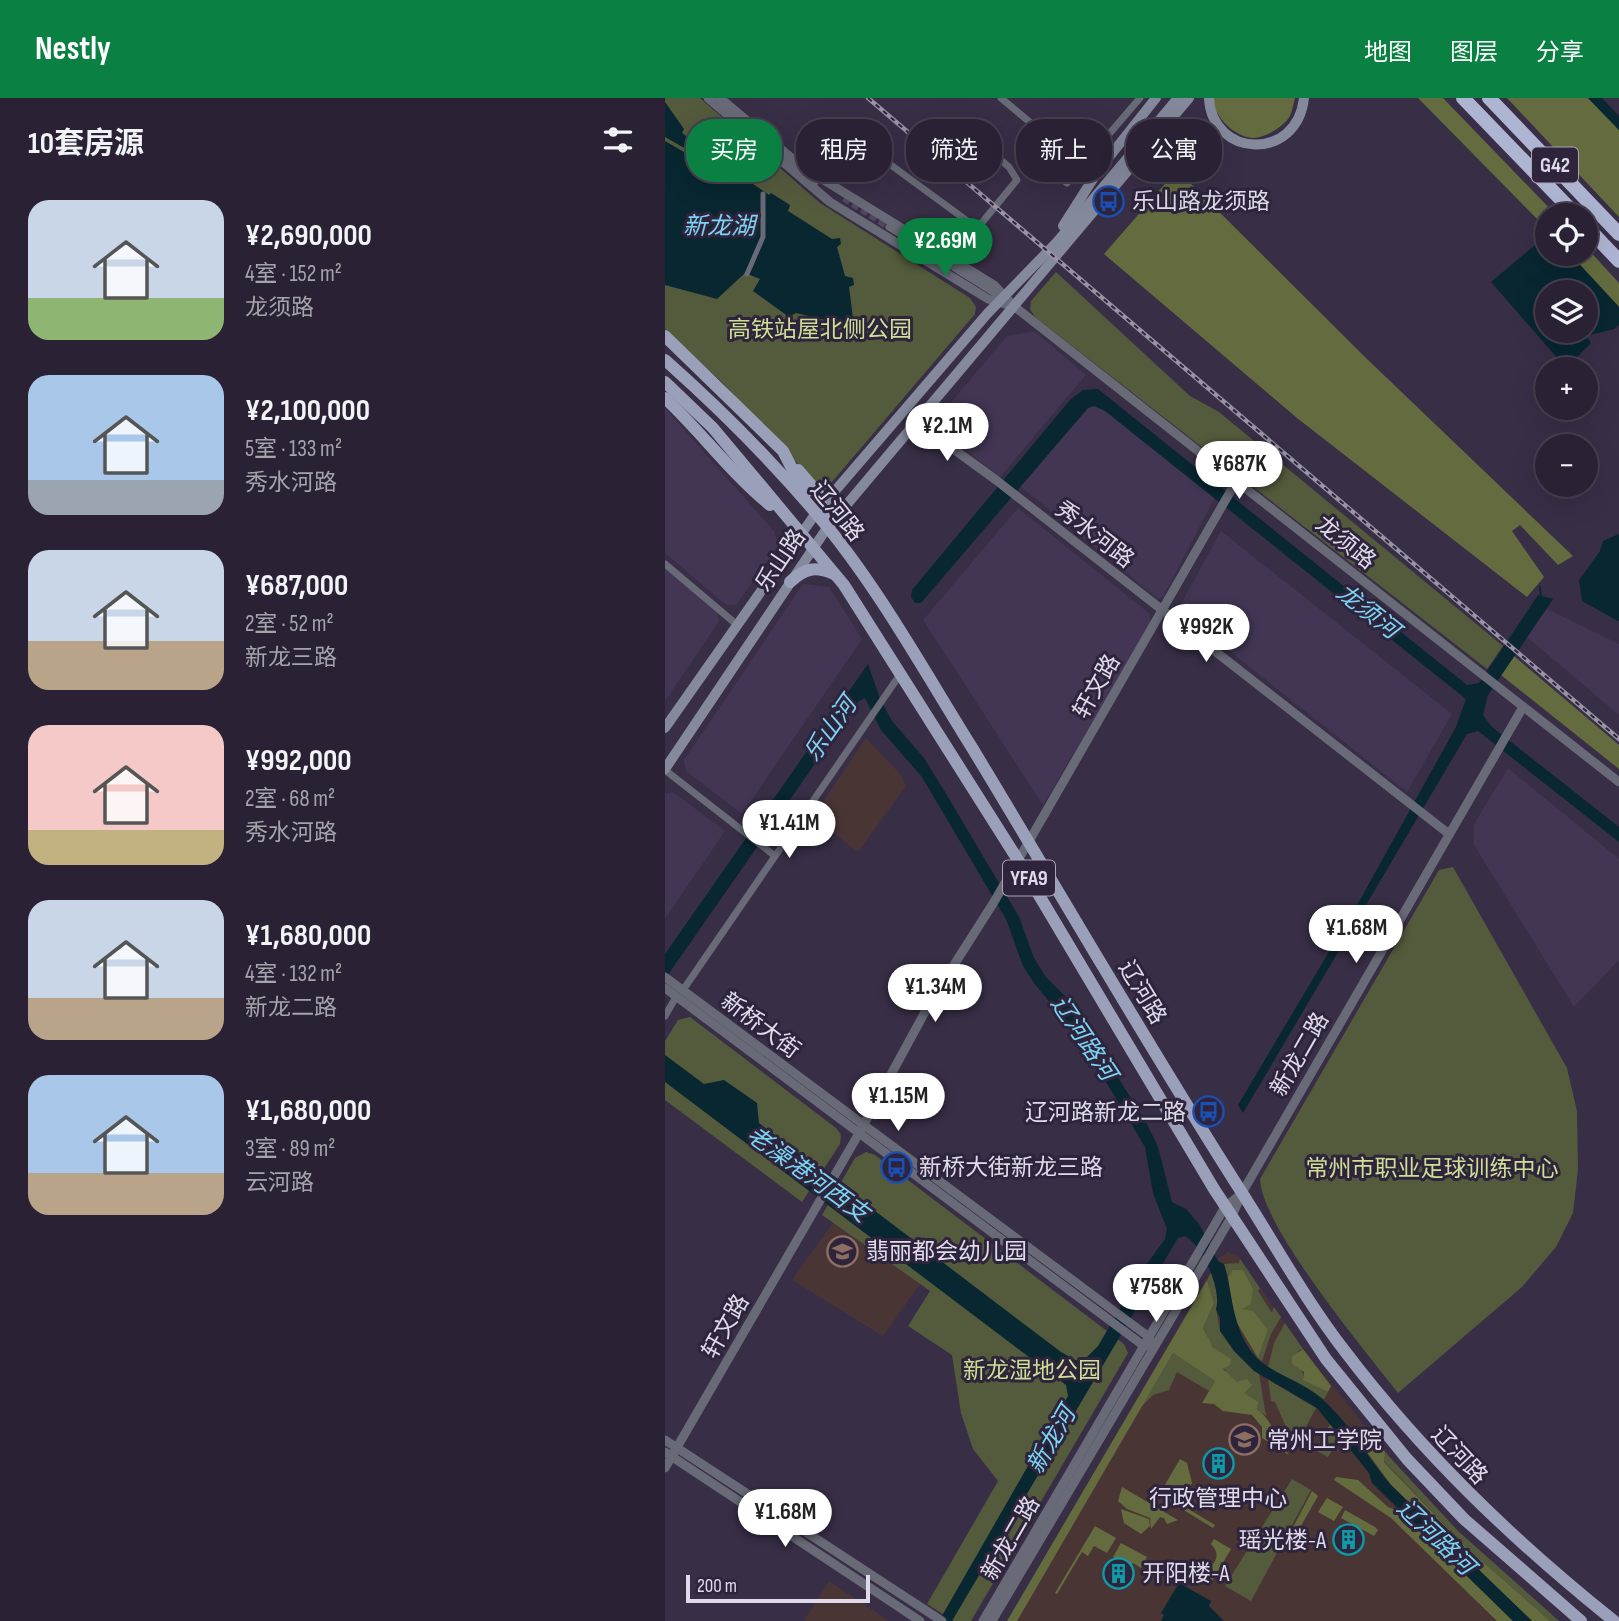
<!DOCTYPE html>
<html lang="zh">
<meta charset="utf-8">
<style>
:root{--surface:#2a2234;--page:#362f40;--text:#f1f3f6;--muted:#a5a4ac;--line:#463f4f;--accent:#0b8043}
body{margin:0;font-family:"Sofia Sans Condensed","Noto Sans SC",sans-serif;background:var(--page);color:var(--text);height:100vh;display:flex;flex-direction:column;font-size:26px;white-space:nowrap}
*{box-sizing:border-box;margin:0}
p{font-size:23px;color:var(--muted)}
.icon{flex:none;width:38px;height:38px;fill:none;stroke:currentColor;stroke-width:2;stroke-linecap:round;stroke-linejoin:round}
.map{position:relative;flex:1;overflow:hidden}
.side{display:flex;flex-direction:column;background:var(--surface);width:665px}
.side>*{flex:none}
.banner{position:absolute;left:21px;top:21px;width:665px;height:63px;display:flex;gap:14px}
.tools{position:absolute;left:870px;top:105px;display:grid;gap:14px}
.tools a{display:grid;place-items:center;width:63px;height:63px;border-radius:50%;background:var(--surface);box-shadow:0 7px 28px #0002,0 0 0 2px var(--line);font-size:35px}
.scale{position:absolute;left:21px;bottom:18px;width:184px;box-sizing:border-box;padding-left:7px;border:4px solid #e0daea;border-top:0;font-size:19px;line-height:24px;white-space:nowrap;color:#e0daea;-webkit-text-stroke:5px #2e243c;paint-order:stroke}
.price{position:absolute;translate:-50% -60px;padding:0 16px;border-radius:24px;background:#fff;color:#222;font-size:23px;line-height:46px;filter:drop-shadow(0 2px 4px #0008)}
.price::after{content:'';position:absolute;left:50%;top:42px;width:21px;height:16px;margin-left:-10px;background:inherit;clip-path:polygon(0 0,100% 0,50% 100%)}
.price.current{background:var(--accent);color:#fff}
ul{padding:0;list-style:none}
li{display:flex;align-items:center;gap:21px;height:175px;padding:0 28px}
li span{display:grid;place-items:center;flex:none;width:196px;height:140px;border-radius:21px;color:#555}
li>.icon{margin-inline-start:auto}
span .icon{width:84px;height:84px;fill:#fffc;stroke-width:1}
li b{font-size:30px}
h2{display:flex;justify-content:space-between;align-items:center;height:84px;padding:0 28px;font-size:30px}
.chip{padding:0 24px;border-radius:28px;background:var(--surface);box-shadow:0 7px 28px #0002,0 0 0 2px var(--line);font-size:24px;line-height:63px}
.chip.current{background:var(--accent);color:#fff}
header{display:flex;align-items:center;gap:42px;box-sizing:border-box;height:98px;padding:0 35px;background:var(--accent);color:#fff}
header strong{font-size:33px}
nav{display:flex;gap:38px;margin-inline-start:auto;font-size:24px}
main{display:flex;flex:1;min-height:0}
.map>svg:first-child{display:block}
.built{fill:#423654}
.education{fill:#4a3535}
.green{fill:#545a3c}
.forest{fill:#646c3f}
.water{fill:#082731;fill-rule:evenodd}
.lines{fill:none;stroke-linecap:round;stroke-linejoin:round}
.stream{stroke:#082731;stroke-width:2}
.minor-tunnel{stroke:#51485f;stroke-width:7;stroke-dasharray:7 3.5;stroke-linecap:butt}
.pedestrian{stroke:#686a77;stroke-width:5}
.minor{stroke:#686a77;stroke-width:7}
.tertiary{stroke:#686a77;stroke-width:9}
.secondary{stroke:#84899c;stroke-width:10}
.primary{stroke:#9aa0b9;stroke-width:12}
.motorway{stroke:#aeb5d3;stroke-width:14}
.rail-casing{stroke:#9a93a6;stroke-width:4.5}
.rail{stroke:#2e243c;stroke-width:2;stroke-dasharray:5;stroke-linecap:butt}
.labels{text-anchor:middle;stroke-width:6;stroke-linejoin:round;paint-order:stroke}
.shield{fill:#2e243c;stroke:#aba3b6;stroke-width:2}
.shield-label{font-size:21px;font-weight:bold;fill:#e0daea}
.poi-label{font-size:23px;fill:#e0daea;stroke:#2e243c;text-anchor:start}
.park-label{font-size:23px;fill:#cfde94;stroke:#2e243c}
.street-label{font-size:23px;fill:#e0daea;stroke:#2e243c}
.water-label{font-size:24px;font-style:italic;fill:#7bd4f4;stroke:#2e243c}
</style>
<header>
<strong>Nestly</strong>
<nav><a>地图</a><a>图层</a><a>分享</a></nav>
</header>
<main>
<section class="side">
<h2>10套房源<svg class="icon" aria-label="filters" viewBox="0 0 24 24"><path d="M4 7h16M4 17h16"/><circle cx="9" cy="7" r="2"/><circle cx="15" cy="17" r="2"/></svg></h2>
<ul>
<li><span style="background:linear-gradient(#c9d6e8 70%,#8fb573 0)"><svg class="icon" aria-label="home" viewBox="0 0 24 24"><path d="M3 11l9-7 9 7M6 9v11h12V9"/></svg></span><div><b>¥2,690,000</b><p>4室 · 152 m²</p><p>龙须路</p></div></li>
<li><span style="background:linear-gradient(#a9c7e8 75%,#9aa5b1 0)"><svg class="icon" aria-label="home" viewBox="0 0 24 24"><path d="M3 11l9-7 9 7M6 9v11h12V9"/></svg></span><div><b>¥2,100,000</b><p>5室 · 133 m²</p><p>秀水河路</p></div></li>
<li><span style="background:linear-gradient(#c9d6e8 65%,#b9a48a 0)"><svg class="icon" aria-label="home" viewBox="0 0 24 24"><path d="M3 11l9-7 9 7M6 9v11h12V9"/></svg></span><div><b>¥687,000</b><p>2室 · 52 m²</p><p>新龙三路</p></div></li>
<li><span style="background:linear-gradient(#f6c9c9 75%,#c2b280 0)"><svg class="icon" aria-label="home" viewBox="0 0 24 24"><path d="M3 11l9-7 9 7M6 9v11h12V9"/></svg></span><div><b>¥992,000</b><p>2室 · 68 m²</p><p>秀水河路</p></div></li>
<li><span style="background:linear-gradient(#c9d6e8 70%,#b9a48a 0)"><svg class="icon" aria-label="home" viewBox="0 0 24 24"><path d="M3 11l9-7 9 7M6 9v11h12V9"/></svg></span><div><b>¥1,680,000</b><p>4室 · 132 m²</p><p>新龙二路</p></div></li>
<li><span style="background:linear-gradient(#a9c7e8 70%,#b9a48a 0)"><svg class="icon" aria-label="home" viewBox="0 0 24 24"><path d="M3 11l9-7 9 7M6 9v11h12V9"/></svg></span><div><b>¥1,680,000</b><p>3室 · 89 m²</p><p>云河路</p></div></li>
</ul>
</section>
<div class="map">
<svg width="954" height="1523" viewBox="0 0 954 1523">
<rect width="100%" height="100%" fill="#382e46"/>
<g class="built">
<polygon points="369,233 421,277 335,379 272,329 271,322 342,238"/>
<polygon points="429,308 440,312 550,399 498,499 493,501 355,388 423,309"/>
<polygon points="0,310 109,433 114,447 71,507 61,507 0,455"/>
<polygon points="353,410 485,516 485,526 378,707 258,522"/>
<polygon points="556,433 787,616 742,694 518,516 517,504"/>
<polygon points="0,470 52,514 54,523 0,603"/>
<polygon points="138,486 164,489 197,541 77,716 21,673 19,662"/>
<polygon points="882,511 954,546 954,617 862,539"/>
<polygon points="843,670 954,761 954,862 909,909 809,747 809,726"/>
<polygon points="8,694 60,733 0,821 0,696"/>
</g>
<g class="education">
<polygon points="201,640 236,677 241,688 193,754 148,719"/>
<polygon points="168,1125 255,1186 218,1238 127,1182"/>
<polygon points="563,1154 573,1158 638,1251 734,1370 793,1433 894,1523 342,1523 554,1160"/>
<polygon points="164,1483 224,1523 139,1523"/>
</g>
<g class="green">
<polygon points="0,0 35,0 155,105 305,200 311,209 310,216 161,391 155,390 60,287 0,231"/>
<polygon points="391,174 525,298 554,314 838,548 822,571 370,219 365,211 366,203"/>
<path d="M788,769L902,970L912,1013L913,1072L908,1115L891,1149L857,1189L733,1295C701,1254 596,1128 595,1081L774,772Z"/>
<polygon points="25,919 171,1030 176,1037 175,1046 137,1104 0,1002 0,943 13,922"/>
<polygon points="201,1054 210,1057 459,1246 463,1255 306,1523 289,1523 262,1506 333,1383 308,1351 296,1315 287,1257 243,1228 265,1193 157,1117 190,1060"/>
<polygon points="575,1161 595,1190 593,1193 607,1215 609,1209 616,1219 606,1236 597,1263 593,1260 603,1232 577,1212 588,1190 578,1172 568,1173 563,1179 559,1166 574,1165"/>
<path d="M546,1175L555,1199L551,1211L555,1233L570,1253L594,1276L601,1318C577,1300 548,1259 538,1230L549,1205L542,1182Z"/>
<polygon points="620,1225 638,1251 633,1253 639,1282 663,1294 659,1301 603,1269 609,1245"/>
<polygon points="508,1255 550,1283 544,1293 512,1274 504,1292 488,1297 476,1309"/>
<polygon points="603,1281 651,1310 636,1338 626,1340 610,1304 606,1303"/>
<polygon points="668,1321 681,1329 663,1359 650,1352"/>
<polygon points="720,1354 793,1433 894,1523 885,1523 801,1449 719,1363"/>
<polygon points="627,1381 646,1392 586,1503 560,1488"/>
</g>
<g class="forest">
<path d="M549,0H630C628,7 627,16 623,21C616,30 601,39 589,40C571,40 547,18 549,0Z"/>
<polygon points="753,0 778,0 891,117 882,117 882,131"/>
<polygon points="842,0 923,0 954,32 954,119"/>
<polygon points="512,72 702,261 908,458 893,467 855,427 847,433 879,479 862,499 632,320 439,156"/>
<polygon points="921,149 954,185 954,209 905,156 920,156"/>
<polygon points="849,558 954,647 954,671 836,577"/>
<polygon points="568,1172 578,1172 588,1190 586,1206 577,1211 588,1213 603,1232 593,1260 569,1220 563,1179"/>
<path d="M542,1182L549,1205L538,1230C541,1238 545,1241 547,1249L566,1261L565,1267L558,1271L572,1284L582,1281L587,1287L579,1295L593,1304L592,1311C606,1321 613,1342 624,1357L597,1340V1329L587,1317L558,1313L549,1306L537,1305L550,1283L508,1255L352,1523H342Z"/>
<polygon points="638,1251 666,1288 663,1294 638,1282 639,1274 627,1266 627,1259"/>
<polygon points="701,1330 720,1354 719,1364 801,1449 885,1523 867,1523 727,1388 693,1342"/>
<polygon points="515,1361 522,1365 527,1385 515,1406 550,1427 548,1430 494,1397"/>
<polygon points="671,1379 693,1382 723,1409 736,1414 848,1523 832,1523 726,1420 669,1382"/>
<polygon points="457,1389 513,1422 502,1426 499,1420 495,1419 486,1431 485,1420 462,1411 453,1403"/>
<polygon points="647,1393 653,1398 629,1440 624,1437"/>
<polygon points="662,1400 678,1409 669,1423 653,1414"/>
<polygon points="456,1411 484,1421 485,1428 476,1436 459,1425"/>
<polygon points="680,1412 710,1429 713,1432 709,1438 676,1420"/>
<polygon points="430,1428 451,1440 442,1455 429,1448 423,1458 417,1454 392,1496 390,1495"/>
<path d="M549,1441L566,1451L547,1483L533,1475L536,1470L546,1468C554,1461 553,1453 546,1446Z"/>
<polygon points="456,1445 482,1459 476,1470 468,1465 465,1469 448,1459"/>
</g>
<g class="water">
<polygon points="923,0 937,0 954,18 954,32"/>
<polygon points="0,4 19,31 17,35 40,53 35,59 0,39"/>
<polygon points="0,43 38,65 46,57 104,97 106,95 125,107 123,113 167,141 175,140 176,146 172,149 180,178 188,180 189,187 184,189 188,220 194,222 193,230 131,215 124,219 88,193 95,181 80,175 52,201 0,187"/>
<path d="M882,137V156H905L954,209V227L949,231L921,238L926,245L901,270L826,184ZM882,194H920V233H882Z"/>
<polygon points="433,291 802,587 814,585 873,497 888,501 823,597 818,617 827,629 954,729 954,744 813,633 802,636 578,1015 573,1007 696,800 791,629 801,601 440,313 429,308 423,310 256,505 250,505 246,499 247,492 405,302 418,292"/>
<polygon points="954,436 954,523 953,523 917,503 914,482 935,453 938,443"/>
<path d="M203,566L215,601L227,623L259,660L280,694L354,819L369,860L380,878L407,905L483,1028L493,1049L507,1104L521,1111L534,1126L553,1163L559,1166C568,1197 567,1230 589,1257C604,1275 637,1283 656,1300C685,1325 702,1360 727,1388L867,1523H848L707,1385L704,1375L652,1310L589,1273L569,1253L555,1233V1220L551,1211C557,1193 538,1147 520,1138L513,1140L287,1523H274L403,1298L401,1287L0,984V957L39,986L59,982L92,1005L94,1025L396,1254L416,1265L433,1248L478,1171L500,1141L502,1131L488,1095L480,1049L417,944L369,885L358,868L341,821L257,679L216,632L200,600L193,604L0,881V856Z"/>
<polygon points="514,1485 546,1503 544,1508 559,1523 496,1523 499,1517 496,1515"/>
</g>
<g class="lines">
<polyline class="stream" points="875,489 876,500"/>
<polyline class="minor-tunnel" points="179,100 224,129"/>
<polyline class="pedestrian" points="82,176 98,139 98,96"/>
<g class="minor">
<polyline points="336,0 417,68"/>
<polyline points="371,63 402,85 475,0"/>
<polyline points="147,89 168,57 193,48 215,59 305,125 315,127 352,82 344,69 302,34"/>
<polyline points="224,129 339,201"/>
<polyline points="0,466 71,526"/>
<polyline points="0,672 110,758"/>
<polyline points="18,892 236,575"/>
<polyline points="0,918 11,899"/>
</g>
<g class="tertiary">
<polyline points="43,0 165,104 323,201 350,209"/>
<polyline points="55,0 136,68 329,187 350,209 954,684"/>
<polyline points="250,323 331,382 784,736"/>
<polyline points="0,879 449,1213 484,1239 488,1248"/>
<polyline points="0,890 479,1248 488,1248"/>
<polyline points="0,1342 277,1523"/>
<polyline points="0,1354 255,1523"/>
<polyline points="0,1370 193,1037 266,903 329,804 572,382"/>
<polyline points="318,1523 560,1109 575,1097"/>
<polyline points="327,1523 567,1118 577,1095 858,609"/>
</g>
<g class="secondary">
<path d="M544,0C547,60 632,64 639,0"/>
<polyline points="398,128 433,73 491,0"/>
<polyline points="0,630 151,415 322,216 392,144 513,0"/>
<polyline points="0,671 162,430 524,0"/>
</g>
<g class="primary">
<polyline points="0,238 118,353 140,396"/>
<path d="M0,262C53,309 105,361 151,415C210,484 258,571 306,648C397,798 484,950 579,1098C612,1150 642,1204 679,1252C758,1356 848,1442 949,1523"/>
<polyline points="0,284 48,330 179,487 353,762 549,1091 661,1261 742,1361 799,1421 916,1523"/>
<path d="M0,300C37,335 66,375 105,407"/>
<polyline points="133,372 153,395 160,423"/>
<path d="M125,484C140,470 150,468 169,476"/>
</g>
<g class="motorway">
<polyline points="798,0 911,117"/>
<polyline points="824,0 954,136"/>
<polyline points="920,127 954,163"/>
</g>
<defs>
<polyline id="rail" points="203,0 954,641"/>
</defs>
<use href="#rail" class="rail-casing"/>
<use href="#rail" class="rail"/>
</g>
<defs>
<symbol id="bus-ring" viewBox="-11 -11 22 22"><circle r="9.5" fill="#2e243c" stroke="#1a4fb4" stroke-width="1.5"/><path d="M-5-6H5V4H4V6H2V4H-2V6H-4V4H-5ZM-3.5-4V0h7V-4ZM-3.5 1.2v1.5H-2V1.2ZM2 1.2v1.5H3.5V1.2Z" fill="#1a4fb4"/></symbol>
<symbol id="school-ring" viewBox="-11 -11 22 22"><circle r="9.5" fill="#2e243c" stroke="#8d6e63" stroke-width="1.5"/><path d="M0-5L7-2L0 1L-7-2ZM-4 1L0 2.5L4 1V4Q0 6-4 4Z" fill="#8d6e63"/></symbol>
<symbol id="university-ring" viewBox="-11 -11 22 22"><circle r="9.5" fill="#2e243c" stroke="#8d6e63" stroke-width="1.5"/><path d="M0-5L7-2L0 1L-7-2ZM-4 1L0 2.5L4 1V4Q0 6-4 4Z" fill="#8d6e63"/></symbol>
<symbol id="building-ring" viewBox="-11 -11 22 22"><circle r="9.5" fill="#2e243c" stroke="#0f9aa8" stroke-width="1.5"/><path d="M-4-6H4V6H1V3H-1V6H-4ZM-2.5-4.3h1.7v1.8h-1.7ZM.8-4.3h1.7v1.8H.8ZM-2.5-1h1.7V.8h-1.7ZM.8-1h1.7V.8H.8Z" fill="#0f9aa8"/></symbol>
</defs>
<g fill-rule="evenodd">
<use href="#bus-ring" x="426" y="86" width="35" height="35"/>
<use href="#bus-ring" x="526" y="996" width="35" height="35"/>
<use href="#bus-ring" x="214" y="1052" width="35" height="35"/>
<use href="#school-ring" x="160" y="1136" width="35" height="35"/>
<use href="#university-ring" x="562" y="1324" width="35" height="35"/>
<use href="#building-ring" x="536" y="1348" width="35" height="35"/>
<use href="#building-ring" x="666" y="1424" width="35" height="35"/>
<use href="#building-ring" x="436" y="1458" width="35" height="35"/>
</g>
<g class="labels">
<g class="shield">
<rect x="867" y="49.5" width="46" height="35" rx="5"/>
<rect x="338" y="762.5" width="52" height="35" rx="5"/>
</g>
<g class="shield-label">
<text x="890" y="74">G42</text>
<text x="364" y="787">YFA9</text>
</g>
<g class="poi-label">
<text x="467" y="111">乐山路龙须路</text>
<text x="521" y="1022" text-anchor="end">辽河路新龙二路</text>
<text x="254" y="1077">新桥大街新龙三路</text>
<text x="201" y="1161">翡丽都会幼儿园</text>
<text x="602" y="1350">常州工学院</text>
<text x="553" y="1408" text-anchor="middle">行政管理中心</text>
<text x="661" y="1450" text-anchor="end">瑶光楼-A</text>
<text x="477" y="1483">开阳楼-A</text>
</g>
<g class="park-label">
<text x="155" y="239">高铁站屋北侧公园</text>
<text x="767" y="1078">常州市职业足球训练中心</text>
<text x="367" y="1280">新龙湿地公园</text>
</g>
<g class="street-label">
<text transform="translate(173 413) rotate(51)" y="8">辽河路</text>
<text transform="translate(430 436) rotate(38)" y="8">秀水河路</text>
<text transform="translate(681 444) rotate(39)" y="8">龙须路</text>
<text transform="translate(115 462) rotate(-56)" y="8">乐山路</text>
<text transform="translate(431 588) rotate(-60)" y="8">轩文路</text>
<text transform="translate(478 894) rotate(59)" y="8">辽河路</text>
<text transform="translate(96 927) rotate(37)" y="8">新桥大街</text>
<text transform="translate(634 956) rotate(-60)" y="8">新龙二路</text>
<text transform="translate(60 1228) rotate(-60)" y="8">轩文路</text>
<text transform="translate(795 1357) rotate(47)" y="8">辽河路</text>
<text transform="translate(345 1440) rotate(-60)" y="8">新龙二路</text>
</g>
<g class="water-label">
<text x="54" y="136">新龙湖</text>
<text transform="translate(703 513) rotate(38)" y="8">龙须河</text>
<text transform="translate(165 631) rotate(-55)" y="8">乐山河</text>
<text transform="translate(419 940) rotate(56)" y="8">辽河路河</text>
<text transform="translate(143 1076) rotate(36)" y="8">老澡港河西支</text>
<text transform="translate(386 1342) rotate(-60)" y="8">新龙河</text>
<text transform="translate(771 1439) rotate(44)" y="8">辽河路河</text>
</g>
</g>
</svg>
<div class="tools">
<a><svg class="icon" aria-label="locate" viewBox="0 0 24 24"><circle cx="12" cy="12" r="6"/><path d="M12 2v4M12 18v4M2 12h4M18 12h4"/></svg></a>
<a><svg class="icon" aria-label="layers" viewBox="0 0 24 24"><path d="M12 4l9 5-9 5-9-5zM3 14l9 5 9-5"/></svg></a>
<a>+</a>
<a>−</a>
</div>
<div class="scale">200 m</div>
<b class="price current" style="left:280px;top:180px">¥2.69M</b>
<b class="price" style="left:282px;top:365px">¥2.1M</b>
<b class="price" style="left:574px;top:403px">¥687K</b>
<b class="price" style="left:541px;top:566px">¥992K</b>
<b class="price" style="left:124px;top:762px">¥1.41M</b>
<b class="price" style="left:691px;top:867px">¥1.68M</b>
<b class="price" style="left:270px;top:926px">¥1.34M</b>
<b class="price" style="left:233px;top:1035px">¥1.15M</b>
<b class="price" style="left:491px;top:1226px">¥758K</b>
<b class="price" style="left:120px;top:1451px">¥1.68M</b>
<div class="banner">
<a class="chip current">买房</a>
<a class="chip">租房</a>
<a class="chip">筛选</a>
<a class="chip">新上</a>
<a class="chip">公寓</a>
</div>
</div>
</main>
